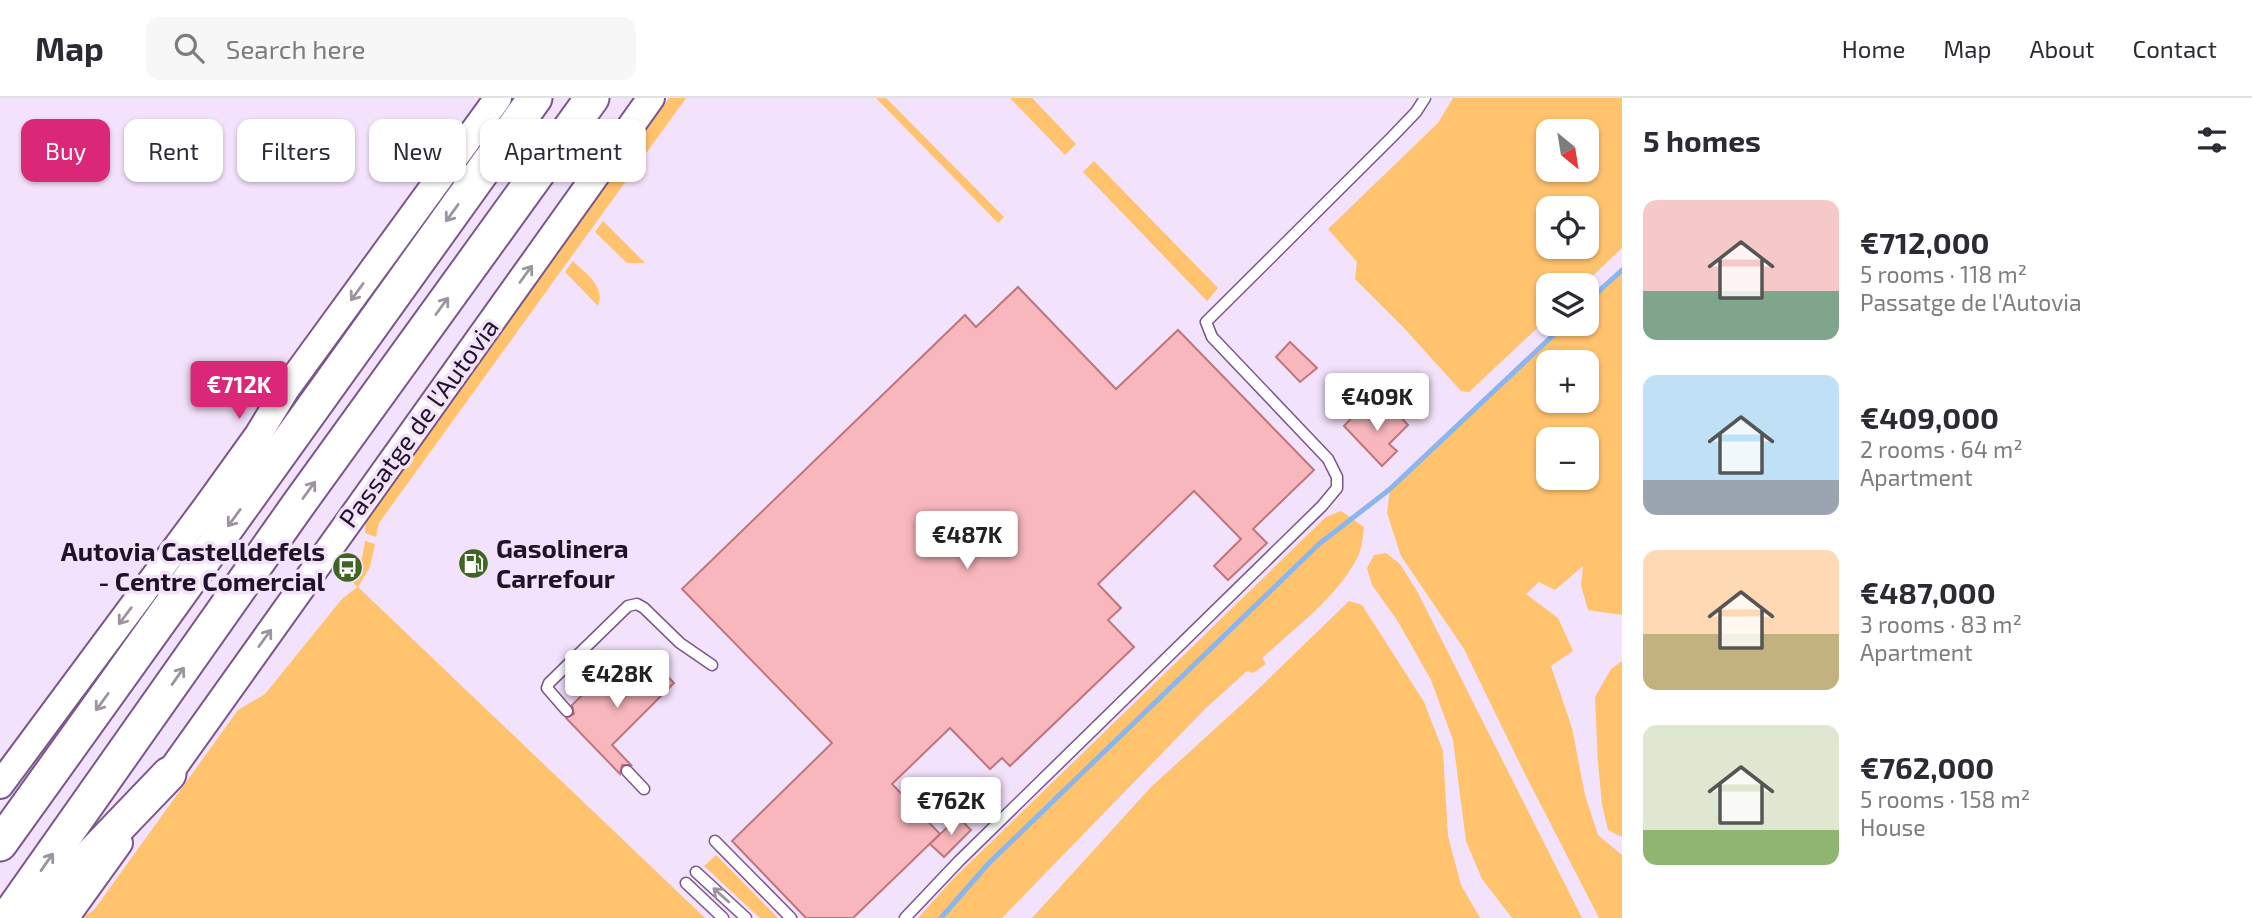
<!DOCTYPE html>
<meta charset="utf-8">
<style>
:root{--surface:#fff;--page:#f7f7f7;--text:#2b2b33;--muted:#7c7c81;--line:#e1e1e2;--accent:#db2777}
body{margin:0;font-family:"Exo 2",sans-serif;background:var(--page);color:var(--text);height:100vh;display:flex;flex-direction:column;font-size:26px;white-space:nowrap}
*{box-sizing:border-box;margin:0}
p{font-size:23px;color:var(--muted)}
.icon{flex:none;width:38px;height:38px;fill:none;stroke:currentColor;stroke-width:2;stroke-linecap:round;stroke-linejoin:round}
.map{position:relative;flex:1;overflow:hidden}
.panel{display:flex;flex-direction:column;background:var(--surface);width:630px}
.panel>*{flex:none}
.hud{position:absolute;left:21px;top:21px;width:665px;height:63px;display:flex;gap:14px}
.needle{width:46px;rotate:150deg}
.buttons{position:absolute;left:1536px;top:21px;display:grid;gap:14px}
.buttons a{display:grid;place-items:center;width:63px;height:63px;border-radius:14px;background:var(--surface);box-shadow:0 2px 5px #0004;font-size:35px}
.price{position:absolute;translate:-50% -60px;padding:0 16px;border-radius:7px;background:#fff;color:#222;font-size:23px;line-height:46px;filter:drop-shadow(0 2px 4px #0008)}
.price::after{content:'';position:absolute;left:50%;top:42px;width:21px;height:16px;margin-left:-10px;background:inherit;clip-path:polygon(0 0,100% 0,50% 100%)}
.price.active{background:var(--accent);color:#fff}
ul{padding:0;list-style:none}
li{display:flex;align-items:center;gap:21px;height:175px;padding:0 21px}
li span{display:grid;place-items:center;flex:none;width:196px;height:140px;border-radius:14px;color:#555}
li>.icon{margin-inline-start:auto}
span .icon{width:84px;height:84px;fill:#fffc;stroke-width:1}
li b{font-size:30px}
h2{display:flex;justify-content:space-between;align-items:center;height:84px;padding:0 21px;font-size:30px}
.pill{padding:0 24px;border-radius:14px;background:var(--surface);box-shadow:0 2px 5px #0004;font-size:24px;line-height:63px}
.pill.active{background:var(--accent);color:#fff}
header{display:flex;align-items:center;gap:42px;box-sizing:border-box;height:98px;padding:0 35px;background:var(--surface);border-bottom:2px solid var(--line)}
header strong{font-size:33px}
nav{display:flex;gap:38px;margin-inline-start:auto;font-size:24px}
.search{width:490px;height:63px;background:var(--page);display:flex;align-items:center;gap:18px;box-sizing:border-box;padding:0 24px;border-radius:14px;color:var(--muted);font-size:26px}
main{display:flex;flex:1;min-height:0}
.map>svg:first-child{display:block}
.green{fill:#ffc26d;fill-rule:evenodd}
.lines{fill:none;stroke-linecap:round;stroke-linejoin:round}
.stream{stroke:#8ab6ed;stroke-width:5}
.building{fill:#f8b7bc;stroke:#c0757c;stroke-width:2}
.lane-casing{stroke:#7b568d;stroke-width:13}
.secondary-casing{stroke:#7b568d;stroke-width:30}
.highway-casing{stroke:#7b568d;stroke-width:37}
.lane{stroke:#fff;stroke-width:10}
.secondary{stroke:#fff;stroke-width:26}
.highway{stroke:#fff;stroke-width:33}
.oneway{stroke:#9c949f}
.labels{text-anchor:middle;stroke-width:7;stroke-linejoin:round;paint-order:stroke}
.street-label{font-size:26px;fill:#221229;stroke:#f3e2fb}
.poi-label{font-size:26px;font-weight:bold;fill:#221229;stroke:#f3e2fb;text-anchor:start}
</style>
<header>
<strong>Map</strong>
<div class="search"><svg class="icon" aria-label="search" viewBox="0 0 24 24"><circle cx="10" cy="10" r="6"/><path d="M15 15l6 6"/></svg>Search here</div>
<nav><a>Home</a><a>Map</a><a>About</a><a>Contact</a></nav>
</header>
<main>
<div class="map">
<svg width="1622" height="820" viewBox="0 0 1622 820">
<rect width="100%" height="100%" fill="#f3e2fb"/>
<g class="green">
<polygon points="669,0 686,0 379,425 376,439 365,435 366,419"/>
<polygon points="876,0 886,0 1004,119 998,125"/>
<polygon points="1010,0 1032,0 1076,46 1065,57"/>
<path d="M1453,0H1622V150L1583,187H1549V219L1469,294L1461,293L1405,231L1355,181L1357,164L1328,131L1438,25ZM1549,33H1587V72H1549ZM1549,110H1587V149H1549Z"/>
<polygon points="1094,63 1218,190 1207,203 1083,74"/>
<polygon points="603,123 645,165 627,165 595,134"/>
<path d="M573,163C586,176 606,189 598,208L565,174Z"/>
<path d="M1622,172V517L1588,512L1581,487L1583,468L1555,492L1539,484L1526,496L1558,520L1573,553L1551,568L1572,630L1585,697L1598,737L1622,757V820H1599L1522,670L1464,551L1401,458L1387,415L1390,391L1565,226H1587V204ZM1549,264H1587V303H1549ZM1549,341H1587V380H1549Z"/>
<path d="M1341,413L1364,429C1363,438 1362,448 1359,456C1341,496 1294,531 1262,560L1266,566L1253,575L1247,573L1206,610L1002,820H918L954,780L1326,419Z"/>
<polygon points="365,443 375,446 370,469 358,489 705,820 81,820 94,812 238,612 265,596 342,501 357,489 349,480 362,460"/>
<polygon points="1386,455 1400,466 1417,493 1582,820 1512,820 1482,781 1466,743 1453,642 1431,582 1397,522 1372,487 1367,470 1374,457"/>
<polygon points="1349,503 1362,507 1424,604 1443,653 1448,738 1461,787 1480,820 1032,820 1151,689 1251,598"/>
<polygon points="1622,563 1622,739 1608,732 1602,706 1598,665 1595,599 1611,571"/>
<polygon points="716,757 778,820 760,820 704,768"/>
</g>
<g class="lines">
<g class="stream">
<polyline points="1587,204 1622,172"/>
<polyline points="941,820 988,766 1319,446 1390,391 1565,226"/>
</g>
</g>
<g class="building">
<polygon points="1018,189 1116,291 1178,232 1314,372 1253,431 1267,445 1228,482 1214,468 1241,441 1194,393 1098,486 1121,510 1108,522 1134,549 1010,668 1002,660 990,671 950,630 892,686 940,736 853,820 806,820 732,743 832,645 682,491 965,217 976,229"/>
<polygon points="1290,244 1317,270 1300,284 1276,259"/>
<polygon points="1390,308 1408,327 1389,346 1397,353 1382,368 1344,328 1360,311 1374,325"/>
<polygon points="652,562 674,585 612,647 631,667 622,667 620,676 566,620 574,616 572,607 604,576 620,593"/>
<polygon points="958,719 971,732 944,759 930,746"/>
</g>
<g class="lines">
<defs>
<g id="lane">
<polyline points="567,613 547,590 549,585 628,508 637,506 644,510 680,545 712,567"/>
<polyline points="627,673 644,691"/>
<polyline points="715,743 791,820"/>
<polyline points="696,774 746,820"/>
<polyline points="686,785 723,820"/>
<polyline points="905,820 959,763 1322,408 1337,390 1337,379 1328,361 1212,239 1206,224 1392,39 1416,14 1425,0"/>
</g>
<g id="secondary">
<polyline points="0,687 207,408 258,337 286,291 498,0"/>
<polyline points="158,691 651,0"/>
<polyline points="65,820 119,745"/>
</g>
<g id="highway">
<polyline points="0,746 535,0"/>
<polyline points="7,820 298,407 592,0"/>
<polyline points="31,820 169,676"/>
</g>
</defs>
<use href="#lane" class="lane-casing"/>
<use href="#secondary" class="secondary-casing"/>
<use href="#highway" class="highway-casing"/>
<use href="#lane" class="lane"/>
<use href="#secondary" class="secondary"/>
<use href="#highway" class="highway"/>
</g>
<defs><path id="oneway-shaft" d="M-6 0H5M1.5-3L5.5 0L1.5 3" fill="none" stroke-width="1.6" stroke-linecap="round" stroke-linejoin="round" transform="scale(1.75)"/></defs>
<g class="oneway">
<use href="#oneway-shaft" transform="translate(452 115) rotate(126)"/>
<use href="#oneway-shaft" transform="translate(526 176) rotate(-54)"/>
<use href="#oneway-shaft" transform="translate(357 194) rotate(126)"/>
<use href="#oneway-shaft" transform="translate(442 208) rotate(-54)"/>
<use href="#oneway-shaft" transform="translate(309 392) rotate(-54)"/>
<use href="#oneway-shaft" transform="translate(234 420) rotate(126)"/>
<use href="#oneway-shaft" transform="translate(125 518) rotate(127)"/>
<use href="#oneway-shaft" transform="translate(265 540) rotate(-54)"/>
<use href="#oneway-shaft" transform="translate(178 578) rotate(-55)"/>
<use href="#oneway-shaft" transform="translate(102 604) rotate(126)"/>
<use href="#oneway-shaft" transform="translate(47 764) rotate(-55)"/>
<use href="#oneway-shaft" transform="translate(721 797) rotate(-138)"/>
</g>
<defs>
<symbol id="fuel-disc" viewBox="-11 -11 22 22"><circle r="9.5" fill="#3e6521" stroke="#f3e2fb"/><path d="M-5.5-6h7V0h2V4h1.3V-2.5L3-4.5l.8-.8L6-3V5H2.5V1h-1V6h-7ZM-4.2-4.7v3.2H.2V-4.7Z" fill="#fff"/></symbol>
<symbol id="bus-disc" viewBox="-11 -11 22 22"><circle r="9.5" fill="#3e6521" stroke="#f3e2fb"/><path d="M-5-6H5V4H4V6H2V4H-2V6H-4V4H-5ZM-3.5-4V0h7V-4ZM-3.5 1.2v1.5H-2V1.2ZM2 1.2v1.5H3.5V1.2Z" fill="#fff"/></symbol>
</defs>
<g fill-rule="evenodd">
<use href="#fuel-disc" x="456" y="448" width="35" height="35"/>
<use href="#bus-disc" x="330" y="452" width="35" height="35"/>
</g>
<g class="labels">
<g class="street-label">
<text transform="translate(419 325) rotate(-54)" y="9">Passatge de l'Autovia</text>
</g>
<g class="poi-label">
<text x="496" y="460">Gasolinera<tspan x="496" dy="30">Carrefour</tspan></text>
<text x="325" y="463" text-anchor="end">Autovia Castelldefels<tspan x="325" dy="30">- Centre Comercial</tspan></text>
</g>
</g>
</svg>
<div class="buttons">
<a><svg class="needle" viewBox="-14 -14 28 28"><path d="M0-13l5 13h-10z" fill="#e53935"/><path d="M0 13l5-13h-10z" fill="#7c7c81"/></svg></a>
<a><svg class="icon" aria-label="locate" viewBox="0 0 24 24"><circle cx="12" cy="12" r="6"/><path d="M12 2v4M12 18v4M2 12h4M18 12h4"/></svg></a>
<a><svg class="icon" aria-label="layers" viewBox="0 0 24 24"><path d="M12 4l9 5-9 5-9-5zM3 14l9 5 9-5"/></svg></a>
<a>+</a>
<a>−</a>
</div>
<b class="price active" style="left:239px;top:323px">€712K</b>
<b class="price" style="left:1377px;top:335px">€409K</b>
<b class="price" style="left:967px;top:473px">€487K</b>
<b class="price" style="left:617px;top:612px">€428K</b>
<b class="price" style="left:951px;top:739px">€762K</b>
<div class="hud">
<a class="pill active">Buy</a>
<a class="pill">Rent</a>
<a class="pill">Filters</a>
<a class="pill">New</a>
<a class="pill">Apartment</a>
</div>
</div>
<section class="panel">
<h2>5 homes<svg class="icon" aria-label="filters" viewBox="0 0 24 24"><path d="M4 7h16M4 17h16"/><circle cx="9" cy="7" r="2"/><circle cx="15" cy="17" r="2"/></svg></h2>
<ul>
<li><span style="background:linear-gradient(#f6c9c9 65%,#7fa58c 0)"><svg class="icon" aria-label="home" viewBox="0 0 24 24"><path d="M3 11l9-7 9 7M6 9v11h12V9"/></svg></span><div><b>€712,000</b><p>5 rooms · 118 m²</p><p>Passatge de l'Autovia</p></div></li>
<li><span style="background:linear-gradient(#bfe0f5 75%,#9aa5b1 0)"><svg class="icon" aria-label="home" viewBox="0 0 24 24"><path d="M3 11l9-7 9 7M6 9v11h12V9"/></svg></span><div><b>€409,000</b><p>2 rooms · 64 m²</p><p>Apartment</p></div></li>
<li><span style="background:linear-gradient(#ffd9b3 60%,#c2b280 0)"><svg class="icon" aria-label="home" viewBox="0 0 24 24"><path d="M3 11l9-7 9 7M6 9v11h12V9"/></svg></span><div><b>€487,000</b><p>3 rooms · 83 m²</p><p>Apartment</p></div></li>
<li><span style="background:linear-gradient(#dfe7d0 75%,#8fb573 0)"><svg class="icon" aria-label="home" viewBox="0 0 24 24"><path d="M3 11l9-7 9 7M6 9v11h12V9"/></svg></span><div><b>€762,000</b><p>5 rooms · 158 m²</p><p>House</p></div></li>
</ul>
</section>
</main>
